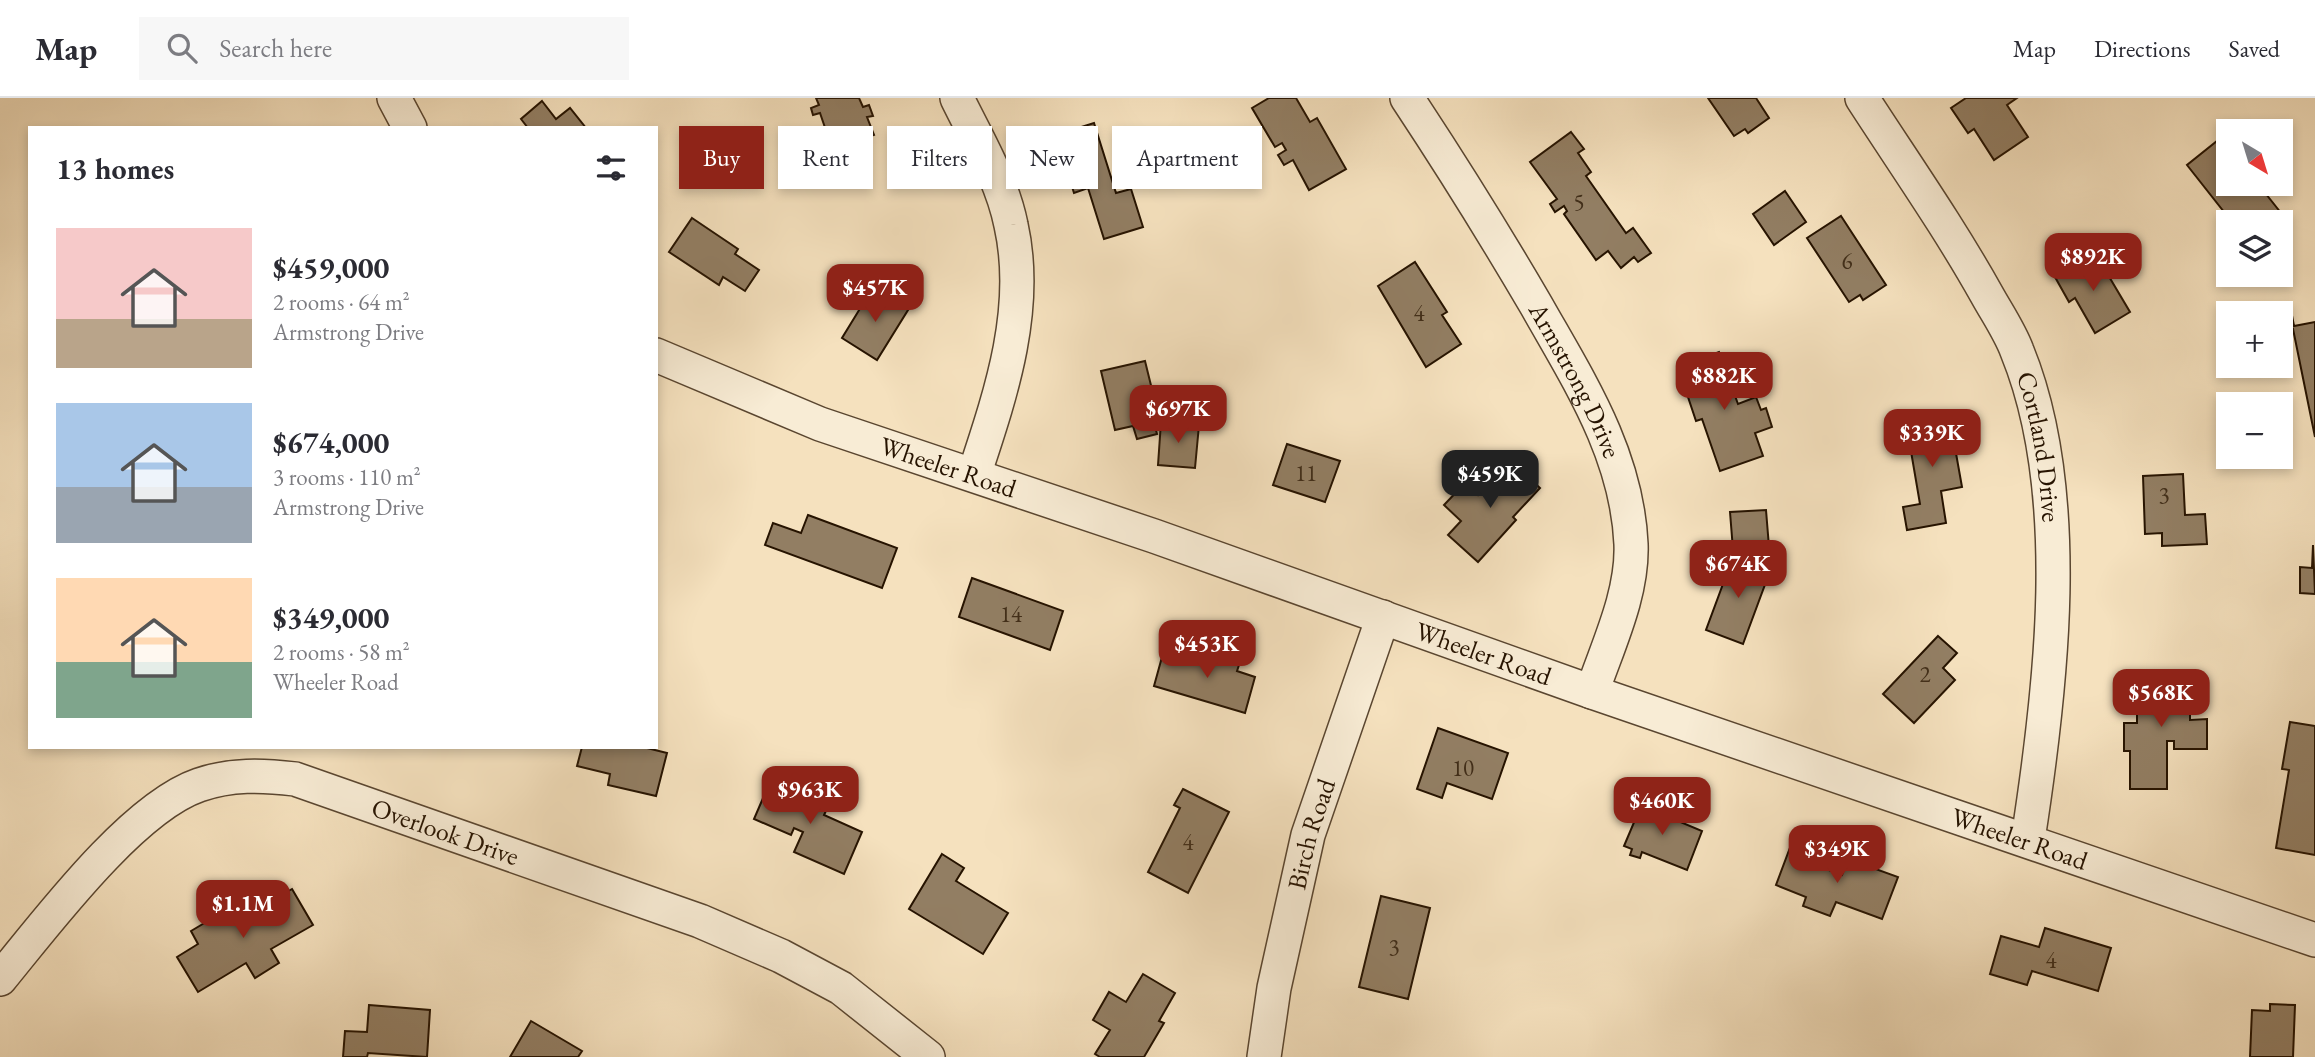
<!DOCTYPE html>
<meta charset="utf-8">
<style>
:root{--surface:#fff;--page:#f7f7f7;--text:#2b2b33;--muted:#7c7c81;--line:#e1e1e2;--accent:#8f2418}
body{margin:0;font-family:"EB Garamond",serif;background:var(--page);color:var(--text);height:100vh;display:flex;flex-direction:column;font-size:26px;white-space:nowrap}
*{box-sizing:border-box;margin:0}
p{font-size:23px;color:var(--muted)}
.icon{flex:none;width:38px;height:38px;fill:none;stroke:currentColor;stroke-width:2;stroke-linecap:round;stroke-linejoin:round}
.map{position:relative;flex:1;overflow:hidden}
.sheet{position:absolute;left:28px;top:28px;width:630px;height:623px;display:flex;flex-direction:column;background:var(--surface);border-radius:0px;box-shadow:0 4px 10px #0003}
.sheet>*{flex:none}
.guide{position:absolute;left:679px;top:28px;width:665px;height:63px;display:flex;gap:14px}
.needle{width:46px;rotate:142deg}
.controls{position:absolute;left:2216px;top:21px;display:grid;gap:14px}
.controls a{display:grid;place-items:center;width:77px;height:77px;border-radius:0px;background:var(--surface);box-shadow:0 4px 10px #0003;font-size:35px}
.price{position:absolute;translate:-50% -60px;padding:0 16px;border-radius:14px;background:var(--accent);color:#fff;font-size:23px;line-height:46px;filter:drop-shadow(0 2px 4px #0008)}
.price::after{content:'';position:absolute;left:50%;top:42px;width:21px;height:16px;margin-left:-10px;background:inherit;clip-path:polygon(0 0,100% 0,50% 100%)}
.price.selected{background:#222;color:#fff}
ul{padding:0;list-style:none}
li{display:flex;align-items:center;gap:21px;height:175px;padding:0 28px}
li span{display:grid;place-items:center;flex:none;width:196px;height:140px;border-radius:0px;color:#555}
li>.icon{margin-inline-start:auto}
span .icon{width:84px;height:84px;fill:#fffc;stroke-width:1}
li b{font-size:30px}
h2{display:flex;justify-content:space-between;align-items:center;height:84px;padding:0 28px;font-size:30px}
.chip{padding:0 24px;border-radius:0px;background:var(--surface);box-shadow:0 4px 10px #0003;font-size:24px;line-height:63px}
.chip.selected{background:var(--accent);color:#fff}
header{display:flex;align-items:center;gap:42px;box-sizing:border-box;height:98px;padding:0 35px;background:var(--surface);border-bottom:2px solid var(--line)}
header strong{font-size:33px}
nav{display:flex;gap:38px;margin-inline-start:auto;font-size:24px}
.search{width:490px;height:63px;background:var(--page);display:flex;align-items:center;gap:18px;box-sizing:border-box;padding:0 24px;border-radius:0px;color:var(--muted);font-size:26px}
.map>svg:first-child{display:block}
.building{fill:#927e63;stroke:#261300;stroke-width:2}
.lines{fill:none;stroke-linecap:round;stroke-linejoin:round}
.minor-casing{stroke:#5a4630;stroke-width:36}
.minor{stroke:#f8ecd5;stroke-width:33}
.labels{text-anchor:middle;stroke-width:5;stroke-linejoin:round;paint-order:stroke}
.number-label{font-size:23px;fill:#412e19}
.street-label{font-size:26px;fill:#261300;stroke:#f8ecd5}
</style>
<header>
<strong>Map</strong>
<div class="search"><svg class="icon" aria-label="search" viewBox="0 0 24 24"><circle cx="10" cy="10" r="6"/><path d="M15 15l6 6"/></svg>Search here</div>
<nav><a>Map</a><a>Directions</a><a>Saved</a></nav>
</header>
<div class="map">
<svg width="2315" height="959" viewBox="0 0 2315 959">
<rect width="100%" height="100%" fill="#f5e1be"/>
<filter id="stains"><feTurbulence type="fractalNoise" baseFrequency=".00286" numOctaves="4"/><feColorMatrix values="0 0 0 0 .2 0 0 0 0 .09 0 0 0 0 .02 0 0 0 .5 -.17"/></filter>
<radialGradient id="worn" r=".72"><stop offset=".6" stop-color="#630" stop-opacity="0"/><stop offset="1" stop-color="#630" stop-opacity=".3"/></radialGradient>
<g class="building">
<polygon points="816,0 859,0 863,9 869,7 873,18 867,19 874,37 854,44 859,57 837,65 820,15 813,17 811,10 819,7"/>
<polygon points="1269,0 1296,0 1310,24 1317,20 1346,71 1309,92 1293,62 1284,67 1278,57 1286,52 1282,45 1275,49 1252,10"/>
<polygon points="1708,0 1756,0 1769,20 1748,35 1745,31 1734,38"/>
<polygon points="1966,0 2017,0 2007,7 2028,39 1994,62 1974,31 1968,35 1951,10"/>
<polygon points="542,3 556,21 570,10 586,30 528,30 521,21"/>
<polygon points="1094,25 1116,95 1131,91 1143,129 1104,141 1088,90 1074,95 1056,37"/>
<polygon points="1571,34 1584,51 1578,55 1591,74 1586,78 1626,135 1633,130 1651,155 1638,164 1634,159 1621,170 1608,153 1596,162 1564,116 1567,113 1564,108 1555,114 1550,106 1557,101 1530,64"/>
<polygon points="2217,43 2228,57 2228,86 2258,86 2289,125 2280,132 2280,124 2232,124 2187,67"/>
<polygon points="1785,93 1806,124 1774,147 1753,116"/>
<polygon points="1841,118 1886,187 1863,202 1860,197 1849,204 1807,140"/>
<polygon points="692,120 738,151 735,156 759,172 745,193 723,179 719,187 669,154"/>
<polygon points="2095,155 2130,214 2095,235 2075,200 2069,204 2055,179"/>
<polygon points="1415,164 1447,214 1442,217 1461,246 1426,269 1378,188"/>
<polygon points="872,191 908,212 877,262 842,240"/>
<polygon points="2290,207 2294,228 2315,224 2315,339 2293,231 2283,233 2278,209"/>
<polygon points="1719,254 1738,306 1756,299 1761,312 1766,310 1772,329 1755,335 1763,358 1720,373 1702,321 1696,323 1678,269"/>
<polygon points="1145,263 1159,320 1153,321 1157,336 1137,341 1133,328 1115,332 1101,273"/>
<polygon points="1949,316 1962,389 1941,393 1946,425 1907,432 1903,409 1920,406 1906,324"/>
<polygon points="1161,324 1199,327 1195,370 1158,367"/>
<polygon points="1287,346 1340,363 1325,404 1273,387"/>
<polygon points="1510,362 1540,390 1513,419 1516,422 1478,464 1448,437 1461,423 1444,407 1465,385 1478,397"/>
<polygon points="2183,376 2185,417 2205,416 2207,446 2162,448 2162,435 2145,436 2143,378"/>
<polygon points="1766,412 1769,449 1733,452 1730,414"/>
<polygon points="808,417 897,450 882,490 765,447 773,425 801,435"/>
<polygon points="2313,447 2315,496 2300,495 2300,469 2312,470"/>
<polygon points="1733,459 1770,473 1743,546 1706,532"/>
<polygon points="972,480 1063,513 1050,552 959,519"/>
<polygon points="1938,538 1957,555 1943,570 1955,582 1914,625 1883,596"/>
<polygon points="1187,551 1239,567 1237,573 1255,579 1245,615 1154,588 1162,559 1183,566"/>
<polygon points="2190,577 2190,622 2207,621 2207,651 2174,651 2174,643 2167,643 2167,691 2130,691 2130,653 2124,653 2124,625 2137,625 2137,578"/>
<polygon points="2290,624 2315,628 2315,757 2276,750 2289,672 2282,671"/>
<polygon points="1438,630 1508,655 1492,701 1447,685 1442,700 1417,691"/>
<polygon points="582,649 643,649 667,655 656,698 608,687 610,676 577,668"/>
<polygon points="770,684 805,700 809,690 832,700 824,717 862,734 844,776 794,754 803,734 794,730 791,737 754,721"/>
<polygon points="1183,691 1229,714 1188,795 1148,774 1180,710 1174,707"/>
<polygon points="1643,703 1668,713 1666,718 1702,733 1687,772 1642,754 1640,760 1630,757 1632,751 1624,748"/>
<polygon points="1791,747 1814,756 1810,765 1842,777 1848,761 1898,779 1882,821 1836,804 1830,818 1803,808 1806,799 1776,787"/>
<polygon points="942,756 964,770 956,783 1008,815 983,856 909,811"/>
<polygon points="292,791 313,827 271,851 279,865 255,880 246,865 198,894 177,859 198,846 191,833 240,804 247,817"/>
<polygon points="1381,798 1430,810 1408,901 1359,889"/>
<polygon points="2045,830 2111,850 2098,893 2032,873 2027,887 1990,876 2001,838 2039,849"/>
<polygon points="1143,876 1175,895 1159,923 1164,925 1144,959 1100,959 1095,956 1110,932 1093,922 1109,894 1126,904"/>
<polygon points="2270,906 2295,907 2293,959 2250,959 2252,912 2270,913"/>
<polygon points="369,907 430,912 427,959 368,955 367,959 343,959 345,933 367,934"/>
<polygon points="531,923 582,953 578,959 510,959"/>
</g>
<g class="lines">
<defs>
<g id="minor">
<polyline points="394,0 410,30"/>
<path d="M957,0C977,41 1002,82 1011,127C1030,212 1000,298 974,377"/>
<path id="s1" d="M1407,0C1452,68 1495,137 1536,207C1579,283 1627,356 1631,446C1633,496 1608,547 1592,594"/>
<path id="s2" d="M1862,0C1904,65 1949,129 1987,197C1997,215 2010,234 2017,253C2075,395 2051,593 2028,741"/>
<path id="s3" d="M656,257L820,326L1154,438L1592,594L2315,842"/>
<path id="s4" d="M0,881C46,825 132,710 199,687C231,676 262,677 295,681L700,823L781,858L841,890L928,959"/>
<path id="s5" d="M1264,959L1274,890L1308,737L1383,519"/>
</g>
</defs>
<use href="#minor" class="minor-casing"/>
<use href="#minor" class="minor"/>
</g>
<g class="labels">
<g class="number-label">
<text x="1579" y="112">5</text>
<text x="1847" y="171">6</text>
<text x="1419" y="223">4</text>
<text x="1306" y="383">11</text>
<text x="2164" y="405">3</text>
<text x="1011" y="524">14</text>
<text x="1925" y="584">2</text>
<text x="1463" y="678">10</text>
<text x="1188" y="752">4</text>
<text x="1394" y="857">3</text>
<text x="2051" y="870">4</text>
</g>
<g class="street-label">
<text dy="9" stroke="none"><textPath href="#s1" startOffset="329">Armstrong Drive</textPath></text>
<text dy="9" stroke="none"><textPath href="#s2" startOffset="396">Cortland Drive</textPath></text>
<text dy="9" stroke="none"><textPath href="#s3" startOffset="313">Wheeler Road</textPath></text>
<text dy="9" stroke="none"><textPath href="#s3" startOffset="880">Wheeler Road</textPath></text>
<text dy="9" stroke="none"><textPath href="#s4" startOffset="537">Overlook Drive</textPath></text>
<text dy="9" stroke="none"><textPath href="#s5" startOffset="228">Birch Road</textPath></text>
<text dy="9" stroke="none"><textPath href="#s3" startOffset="1447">Wheeler Road</textPath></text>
</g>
</g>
<rect width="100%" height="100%" filter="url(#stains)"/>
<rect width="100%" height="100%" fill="url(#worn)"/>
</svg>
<div class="controls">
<a><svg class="needle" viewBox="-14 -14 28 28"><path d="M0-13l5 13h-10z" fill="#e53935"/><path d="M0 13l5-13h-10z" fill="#7c7c81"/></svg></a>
<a><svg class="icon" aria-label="layers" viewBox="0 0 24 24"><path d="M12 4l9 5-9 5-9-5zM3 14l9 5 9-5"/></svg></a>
<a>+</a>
<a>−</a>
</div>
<b class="price" style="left:2093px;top:195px">$892K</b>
<b class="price" style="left:875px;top:226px">$457K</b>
<b class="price" style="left:1724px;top:314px">$882K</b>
<b class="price" style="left:1178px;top:347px">$697K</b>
<b class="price" style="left:1932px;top:371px">$339K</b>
<b class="price selected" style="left:1490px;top:412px">$459K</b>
<b class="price" style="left:1738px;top:502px">$674K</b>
<b class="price" style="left:1207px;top:582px">$453K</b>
<b class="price" style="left:2161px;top:631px">$568K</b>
<b class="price" style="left:810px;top:728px">$963K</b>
<b class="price" style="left:1662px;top:739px">$460K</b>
<b class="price" style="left:1837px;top:787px">$349K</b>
<b class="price" style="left:243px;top:842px">$1.1M</b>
<div class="guide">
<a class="chip selected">Buy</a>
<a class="chip">Rent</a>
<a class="chip">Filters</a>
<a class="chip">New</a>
<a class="chip">Apartment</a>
</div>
<section class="sheet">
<h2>13 homes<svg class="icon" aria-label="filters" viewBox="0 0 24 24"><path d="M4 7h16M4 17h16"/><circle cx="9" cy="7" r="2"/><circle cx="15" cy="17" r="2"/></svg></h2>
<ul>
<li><span style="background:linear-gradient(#f6c9c9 65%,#b9a48a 0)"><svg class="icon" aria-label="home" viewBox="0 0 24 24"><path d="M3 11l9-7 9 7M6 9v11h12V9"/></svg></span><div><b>$459,000</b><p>2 rooms · 64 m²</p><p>Armstrong Drive</p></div></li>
<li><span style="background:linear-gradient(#a9c7e8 60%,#9aa5b1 0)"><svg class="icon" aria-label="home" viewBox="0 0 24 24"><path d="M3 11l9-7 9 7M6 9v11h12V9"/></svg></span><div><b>$674,000</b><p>3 rooms · 110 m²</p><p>Armstrong Drive</p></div></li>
<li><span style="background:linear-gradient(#ffd9b3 60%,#7fa58c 0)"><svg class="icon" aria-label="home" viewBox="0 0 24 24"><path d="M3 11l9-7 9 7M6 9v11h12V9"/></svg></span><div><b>$349,000</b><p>2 rooms · 58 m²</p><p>Wheeler Road</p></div></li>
</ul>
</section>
</div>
